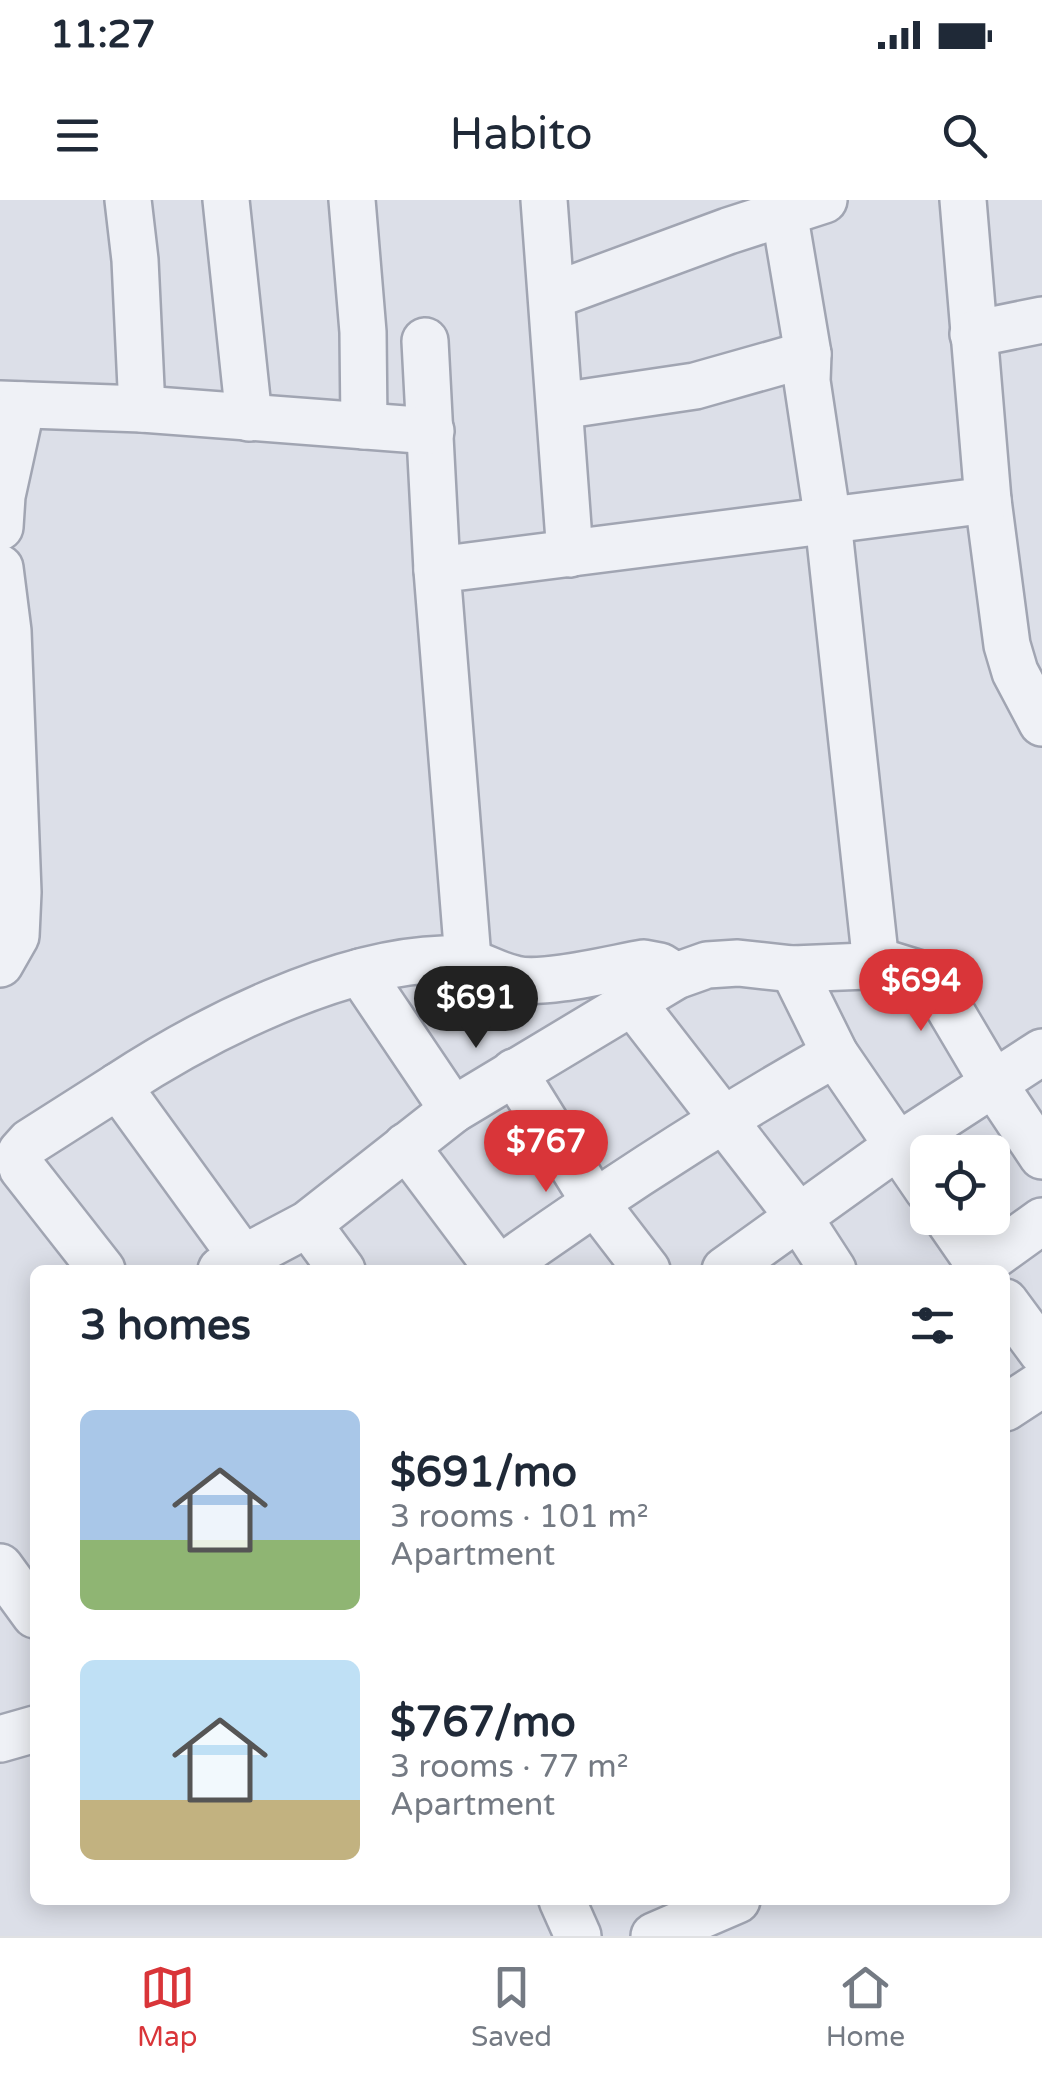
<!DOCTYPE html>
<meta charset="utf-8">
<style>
:root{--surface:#fff;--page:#f6f6f7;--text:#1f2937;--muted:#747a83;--line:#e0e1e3;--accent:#d93539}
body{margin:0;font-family:"Varela Round",sans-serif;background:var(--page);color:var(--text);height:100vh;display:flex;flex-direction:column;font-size:38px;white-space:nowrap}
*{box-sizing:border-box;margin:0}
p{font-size:32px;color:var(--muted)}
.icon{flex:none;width:55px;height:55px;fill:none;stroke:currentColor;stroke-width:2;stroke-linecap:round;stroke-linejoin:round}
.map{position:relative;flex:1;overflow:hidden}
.drawer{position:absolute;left:30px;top:1065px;width:980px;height:640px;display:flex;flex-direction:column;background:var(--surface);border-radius:15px;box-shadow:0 5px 25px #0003}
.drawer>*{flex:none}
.buttons{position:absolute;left:910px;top:935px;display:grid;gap:20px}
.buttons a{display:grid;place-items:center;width:100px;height:100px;border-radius:15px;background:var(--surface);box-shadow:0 5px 25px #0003;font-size:50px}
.price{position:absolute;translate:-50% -85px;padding:0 22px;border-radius:35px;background:var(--accent);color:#fff;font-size:32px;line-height:65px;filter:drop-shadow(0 2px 5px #0008)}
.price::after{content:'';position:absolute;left:50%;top:60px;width:30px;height:22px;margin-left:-15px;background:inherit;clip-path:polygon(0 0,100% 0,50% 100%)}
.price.on{background:#222;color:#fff}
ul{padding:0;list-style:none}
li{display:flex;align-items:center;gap:30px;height:250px;padding:0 50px}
li span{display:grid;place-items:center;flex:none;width:280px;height:200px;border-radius:15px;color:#555}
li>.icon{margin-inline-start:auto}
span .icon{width:120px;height:120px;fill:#fffc;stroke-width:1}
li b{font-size:42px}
h2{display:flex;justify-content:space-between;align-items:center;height:120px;padding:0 50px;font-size:42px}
.status{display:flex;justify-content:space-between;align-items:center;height:70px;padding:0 50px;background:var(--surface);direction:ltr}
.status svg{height:28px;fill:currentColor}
header{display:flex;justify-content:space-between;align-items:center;height:130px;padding:0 50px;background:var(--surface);font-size:45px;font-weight:600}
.tab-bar{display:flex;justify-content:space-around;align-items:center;height:140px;border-top:2px solid var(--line);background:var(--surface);font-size:28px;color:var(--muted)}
.tab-bar a{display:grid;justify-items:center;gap:5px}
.tab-bar .on{color:var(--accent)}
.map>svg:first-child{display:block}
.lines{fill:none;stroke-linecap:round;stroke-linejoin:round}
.minor-casing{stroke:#a1a5b2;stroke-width:50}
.minor{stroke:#eff1f6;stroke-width:45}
</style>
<div class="status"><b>11:27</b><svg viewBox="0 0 49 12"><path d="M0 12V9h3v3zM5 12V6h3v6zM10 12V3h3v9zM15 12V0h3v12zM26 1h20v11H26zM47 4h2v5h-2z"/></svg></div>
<header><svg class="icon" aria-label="menu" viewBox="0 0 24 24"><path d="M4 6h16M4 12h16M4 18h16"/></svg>Habito<svg class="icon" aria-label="search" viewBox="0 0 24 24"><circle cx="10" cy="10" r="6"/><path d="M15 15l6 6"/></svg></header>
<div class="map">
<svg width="1042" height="1736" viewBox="0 0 1042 1736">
<rect width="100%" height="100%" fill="#dcdfe8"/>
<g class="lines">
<defs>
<g id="minor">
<polyline points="128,0 135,60 142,209"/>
<polyline points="226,0 249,218"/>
<polyline points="352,0 363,132 364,226"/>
<polyline points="544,0 570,354"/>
<polyline points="782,0 808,154 807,181 828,321 876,764"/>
<polyline points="963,0 988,300 1007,445 1015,472 1042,523"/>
<polyline points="552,96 728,31 824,0"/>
<polyline points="973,134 1042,120"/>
<polyline points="425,141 437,370"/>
<polyline points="0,204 142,209 431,231"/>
<polyline points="560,206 695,186 808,154"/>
<polyline points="0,327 2,296 22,205"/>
<polyline points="0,368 8,431 18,692 16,736 0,764"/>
<polyline points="468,759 437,370 988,300"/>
<polyline points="793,769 835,854 928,990"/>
<polyline points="360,772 453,910"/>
<polyline points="633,803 798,1016 833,1070"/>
<polyline points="514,872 594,1001 647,1070"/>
<polyline points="406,946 499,1070"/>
<polyline points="947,1018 983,1070"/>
<polyline points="308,1024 342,1070"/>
<path d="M242,1057L118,886C205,829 337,762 443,759C474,758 488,773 515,779C543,786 614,768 644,763L660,766L676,776"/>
<polyline points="102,1070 22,968 21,952 30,942 118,886"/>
<polyline points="221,1070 308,1024 453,910 676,776 707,765 738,763 793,769 891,765 917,773 936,786 994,884 1042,956"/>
<path d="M498,1070C607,992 718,920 835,854"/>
<polyline points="725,1070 899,945 1042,852"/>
<polyline points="974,1070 1042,1021"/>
<polyline points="1005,1102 1042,1152"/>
<polyline points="1005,1208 1042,1184"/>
<polyline points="0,1367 35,1415"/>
<polyline points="0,1539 35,1529"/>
<polyline points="562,1700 578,1736"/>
<polyline points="654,1736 737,1700"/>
</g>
</defs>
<use href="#minor" class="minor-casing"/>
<use href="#minor" class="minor"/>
</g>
</svg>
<div class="buttons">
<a><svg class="icon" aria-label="locate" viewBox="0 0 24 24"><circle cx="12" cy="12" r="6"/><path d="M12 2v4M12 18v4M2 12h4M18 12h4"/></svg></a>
</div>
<b class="price" style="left:921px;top:834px">$694</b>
<b class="price on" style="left:476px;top:851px">$691</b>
<b class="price" style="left:546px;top:995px">$767</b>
<section class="drawer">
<h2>3 homes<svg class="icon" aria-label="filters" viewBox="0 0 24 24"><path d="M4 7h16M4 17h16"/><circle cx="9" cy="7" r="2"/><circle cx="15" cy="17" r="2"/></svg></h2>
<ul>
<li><span style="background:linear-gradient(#a9c7e8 65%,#8fb573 0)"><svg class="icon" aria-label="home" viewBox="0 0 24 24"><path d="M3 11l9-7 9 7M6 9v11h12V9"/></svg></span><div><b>$691/mo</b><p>3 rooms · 101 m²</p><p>Apartment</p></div></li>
<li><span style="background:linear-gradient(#bfe0f5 70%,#c2b280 0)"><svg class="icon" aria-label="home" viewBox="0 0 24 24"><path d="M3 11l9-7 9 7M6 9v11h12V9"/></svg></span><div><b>$767/mo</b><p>3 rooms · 77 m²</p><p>Apartment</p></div></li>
</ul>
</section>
</div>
<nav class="tab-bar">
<a class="on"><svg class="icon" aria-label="map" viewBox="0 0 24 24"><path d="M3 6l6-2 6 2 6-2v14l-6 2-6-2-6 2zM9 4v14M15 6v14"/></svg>Map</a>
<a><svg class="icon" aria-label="saved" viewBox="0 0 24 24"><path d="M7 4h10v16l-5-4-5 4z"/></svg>Saved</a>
<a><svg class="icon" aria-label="home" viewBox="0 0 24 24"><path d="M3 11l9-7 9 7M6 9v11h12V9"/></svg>Home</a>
</nav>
